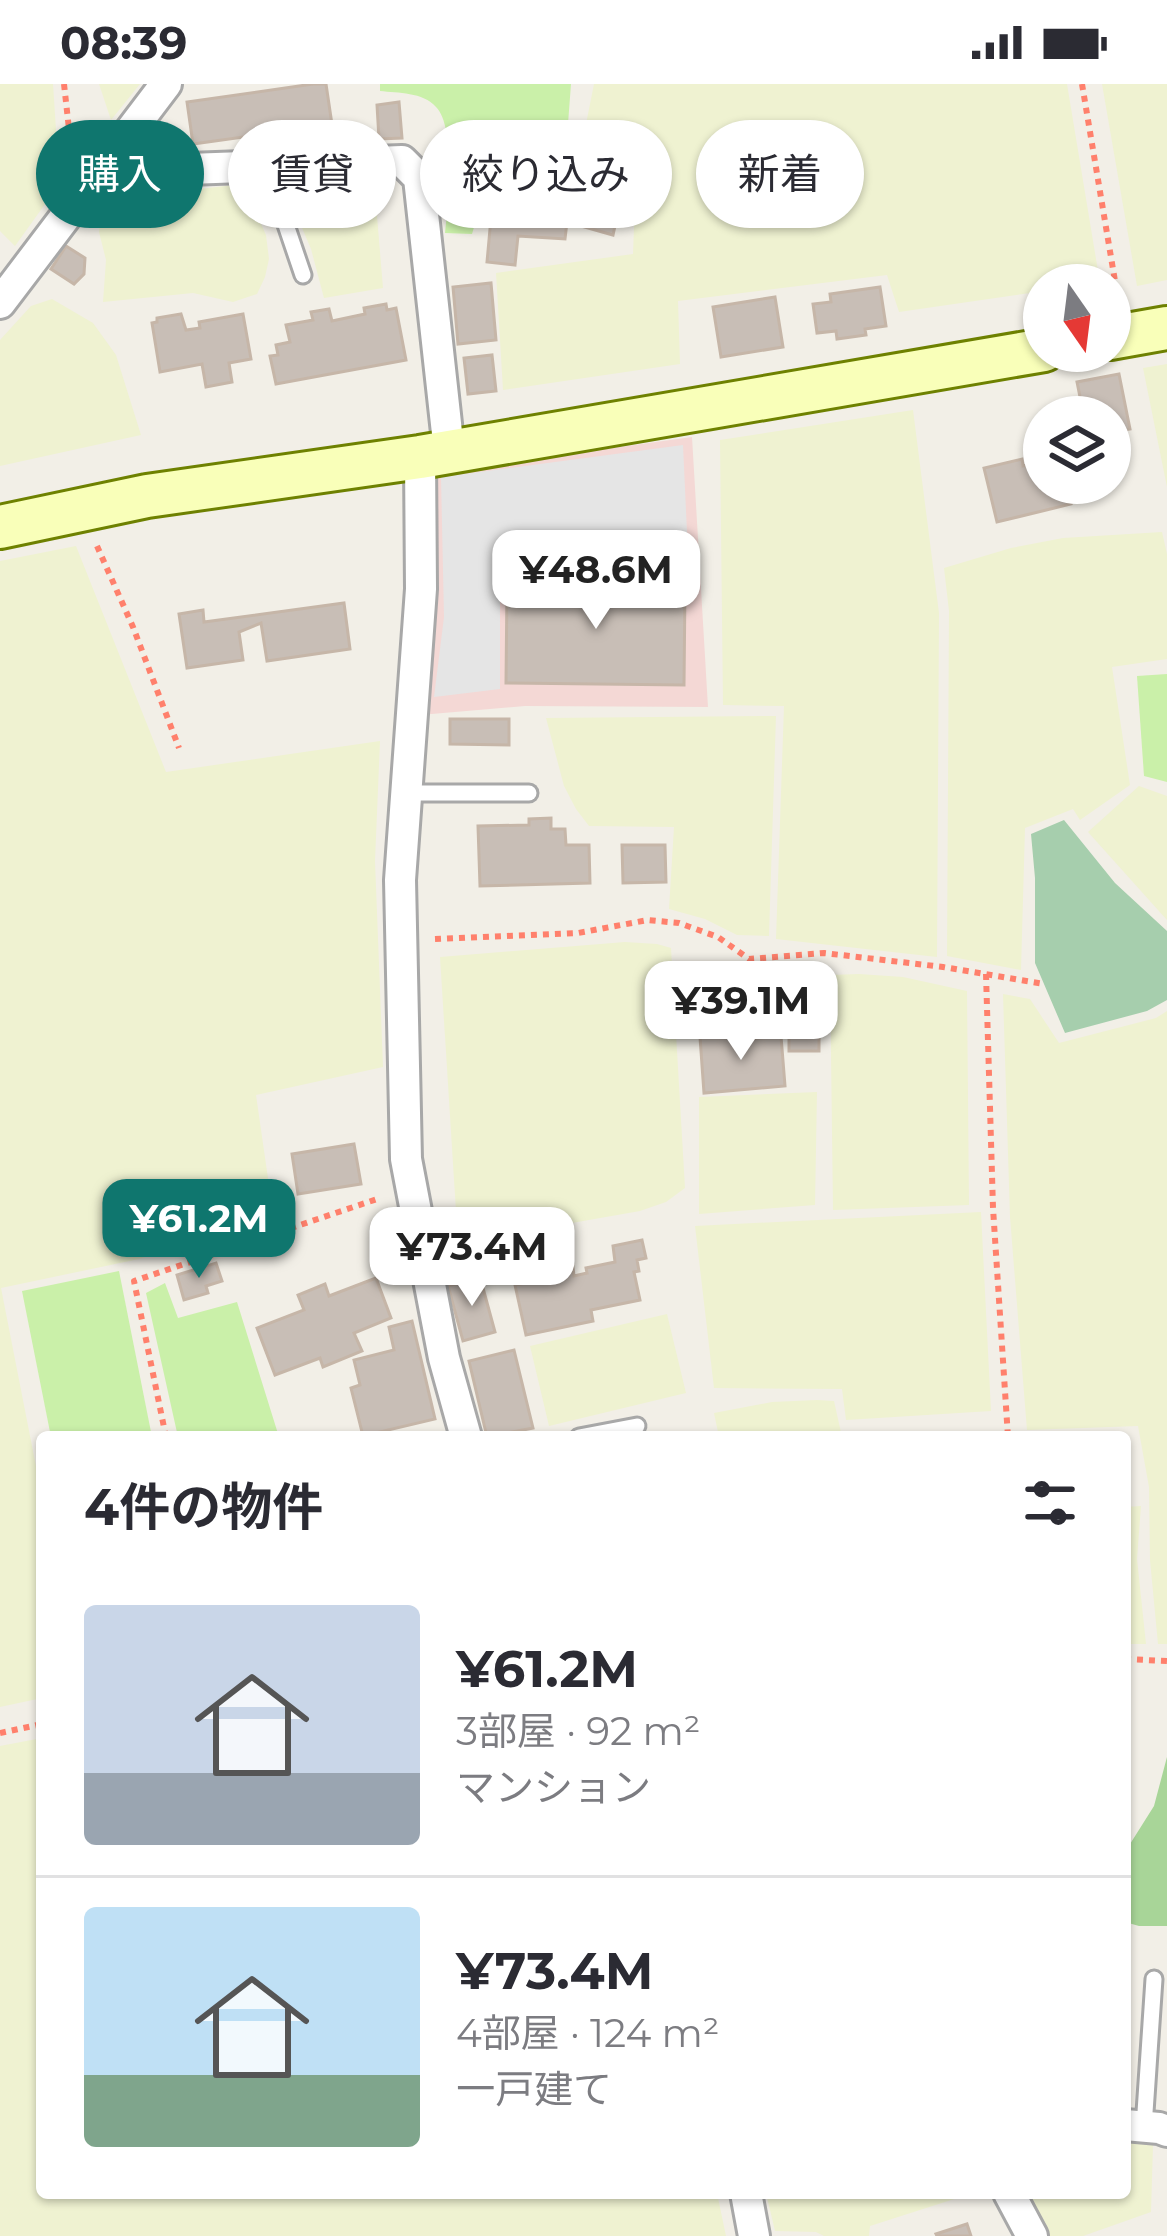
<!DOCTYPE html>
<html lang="ja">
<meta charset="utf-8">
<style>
:root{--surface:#fff;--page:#f2f2f3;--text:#2b2b33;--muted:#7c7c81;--line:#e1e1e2;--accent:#0f766e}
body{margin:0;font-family:Montserrat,"Noto Sans JP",sans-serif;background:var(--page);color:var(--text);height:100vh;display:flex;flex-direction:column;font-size:45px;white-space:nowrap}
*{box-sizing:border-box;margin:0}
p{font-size:39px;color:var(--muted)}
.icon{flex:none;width:66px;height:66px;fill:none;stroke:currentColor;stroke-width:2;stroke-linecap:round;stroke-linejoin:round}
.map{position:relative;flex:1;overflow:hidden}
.panel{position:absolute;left:36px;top:1347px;width:1095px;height:768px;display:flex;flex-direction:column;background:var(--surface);border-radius:12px;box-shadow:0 3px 9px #0004}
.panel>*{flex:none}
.hud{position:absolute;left:36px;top:36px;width:1095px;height:108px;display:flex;gap:24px}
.needle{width:78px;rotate:166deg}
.controls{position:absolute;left:1023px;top:180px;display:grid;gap:24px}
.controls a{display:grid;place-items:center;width:108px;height:108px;border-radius:50%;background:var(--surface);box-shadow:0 3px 9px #0004;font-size:60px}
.price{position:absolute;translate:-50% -102px;padding:0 27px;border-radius:24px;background:#fff;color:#222;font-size:39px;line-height:78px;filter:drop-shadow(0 3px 6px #0008)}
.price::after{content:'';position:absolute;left:50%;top:72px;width:36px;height:27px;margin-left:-18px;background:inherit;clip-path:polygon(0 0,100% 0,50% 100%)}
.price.current{background:var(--accent);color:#fff}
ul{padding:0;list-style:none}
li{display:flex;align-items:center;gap:36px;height:300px;padding:0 48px}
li+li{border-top:3px solid var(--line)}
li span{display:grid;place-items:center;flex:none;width:336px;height:240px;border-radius:12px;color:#555}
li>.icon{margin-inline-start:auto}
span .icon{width:144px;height:144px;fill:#fffc;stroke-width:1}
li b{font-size:51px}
h2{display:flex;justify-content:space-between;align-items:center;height:144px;padding:0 48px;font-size:51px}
.chip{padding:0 42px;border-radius:54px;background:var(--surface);box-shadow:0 3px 9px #0004;font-size:42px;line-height:108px}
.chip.current{background:var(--accent);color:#fff}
.status{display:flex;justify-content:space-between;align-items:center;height:84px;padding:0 60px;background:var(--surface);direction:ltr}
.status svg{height:33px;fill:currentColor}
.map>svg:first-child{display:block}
.commercial{fill:#f4d8d5}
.farmland{fill:#eff2d1}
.grass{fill:#caf0a9}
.forest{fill:#a8d598}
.cemetery{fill:#a6cead}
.parking{fill:#e5e5e5}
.building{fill:#c8beb6;stroke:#c6b6a8;stroke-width:3}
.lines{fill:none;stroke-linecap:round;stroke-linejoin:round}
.lane-casing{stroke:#a8a8a8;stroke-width:21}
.street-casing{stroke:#a8a8a8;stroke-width:36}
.secondary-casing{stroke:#6e8100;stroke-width:48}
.path{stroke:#ff806c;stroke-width:6;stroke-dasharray:6 6;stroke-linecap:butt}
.lane{stroke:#fff;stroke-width:15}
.street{stroke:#fff;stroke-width:30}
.secondary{stroke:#f9ffb9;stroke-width:42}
</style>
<div class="status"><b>08:39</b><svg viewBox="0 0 49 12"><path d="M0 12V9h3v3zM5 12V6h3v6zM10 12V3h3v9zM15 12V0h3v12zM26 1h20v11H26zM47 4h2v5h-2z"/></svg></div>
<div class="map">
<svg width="1167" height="2152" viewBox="0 0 1167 2152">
<rect width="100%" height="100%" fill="#f2efe7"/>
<polygon class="commercial" points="692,353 708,623 525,622 420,631 432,389"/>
<g class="farmland">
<polygon points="0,0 53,0 57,61 68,88 15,162 0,147"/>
<polygon points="99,0 140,0 111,36"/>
<polygon points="594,0 1067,0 1100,199 1044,201 1044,207 899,228 887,191 678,217 680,280 503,306 496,189 633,170 636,88 626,77 583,55"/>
<polygon points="1102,0 1167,0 1167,196 1137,202"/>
<polygon points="123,89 160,103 191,106 234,101 255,126 266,151 269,175 265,193 257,210 233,218 193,209 103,218 106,176 99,148 101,131"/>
<polygon points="369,90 388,97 377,132 383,204 324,214 311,165 297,132 287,114 276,103"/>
<polygon points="52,215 93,239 116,271 141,351 0,382 0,256 31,222"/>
<polygon points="1167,280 1167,403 1143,284"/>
<polygon points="913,326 939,529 937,873 776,855 784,622 723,621 720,356"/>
<polygon points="1162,448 1167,470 1167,575 1112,583 1130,701 1080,736 1073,725 1025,744 1021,886 947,872 949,527 944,484 1011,464 1063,454"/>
<polygon points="76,462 166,688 380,657 375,777 383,983 256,1011 273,1129 139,1175 1,1204 42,1413 42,1614 0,1623 0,477"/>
<polygon points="776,632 769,852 737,851 705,835 669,825 674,743 589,742 576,725 564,702 546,634"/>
<polygon points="1139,702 1167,712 1167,836 1088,748"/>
<polygon points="625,858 657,860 671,864 685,1104 666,1118 640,1127 458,1159 440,873"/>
<polygon points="859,890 903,893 967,907 969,1121 833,1126 830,891"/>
<polygon points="1003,910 1030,915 1059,959 1156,934 1167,927 1167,1560 1158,1560 1150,1476 1149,1403 1138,1342 1027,1346 1010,1133"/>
<polygon points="817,1008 815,1121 699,1130 699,1013"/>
<polygon points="981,1128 991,1327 846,1336 842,1305 714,1304 695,1142"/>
<polygon points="667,1230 686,1309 549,1342 530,1262"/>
<polygon points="817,1316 834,1317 842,1353 719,1353 714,1329 772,1318"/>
<polygon points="1141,1422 1137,1475 1146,1560 1125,1560 1125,1423"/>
<polygon points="42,1654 42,2109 717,2109 726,2152 0,2152 0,1662"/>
<polygon points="1125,2052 1153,2061 1151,2128 1083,2152 1050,2152 1027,2109 1125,2109"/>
<polygon points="766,2109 973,2109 870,2142 869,2152 824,2152 816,2148 775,2147"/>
</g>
<g class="grass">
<path d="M380,0H571L567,53L500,56L472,150L445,149C448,121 456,43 436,23C423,8 398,9 380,7Z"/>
<polygon points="1167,590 1167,698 1144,692 1137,592"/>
<polygon points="119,1187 152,1353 51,1353 22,1207"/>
<polygon points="165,1199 178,1234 237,1218 279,1353 178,1353 146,1209"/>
</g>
<polygon class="forest" points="1167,1673 1167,1842 1139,1842 1125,1838 1125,1768 1154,1722"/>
<polygon class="cemetery" points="1064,736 1115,799 1167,847 1167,916 1147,927 1065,949 1035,879 1035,794 1031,750"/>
<polygon class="parking" points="683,361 689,492 630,493 630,467 585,466 585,494 500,494 500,605 434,613 444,533 441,393"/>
<g class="building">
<polygon points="313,0 326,0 334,54 274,62 273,49 193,60 187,18"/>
<polygon points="399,18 402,54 379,55 377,21"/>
<polygon points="540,68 565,72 562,87 624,100 613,151 567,138 565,155 518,152 515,181 487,178 492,123 501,71 538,78"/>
<polygon points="66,162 85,174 84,190 74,200 51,185"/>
<polygon points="491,199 496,256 458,260 453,203"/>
<polygon points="880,203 886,242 865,245 866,251 837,255 836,247 817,249 813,220 831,218 830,210"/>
<polygon points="775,213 783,263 721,273 713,223"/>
<polygon points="386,220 387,226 396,224 406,276 276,300 270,272 278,271 276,261 290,258 286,241 313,236 311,228 329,225 332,237 365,230 364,224"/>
<polygon points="181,230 186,246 200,244 199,238 243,230 251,275 229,279 232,298 206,303 202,280 160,288 152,239 157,238 157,234"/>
<polygon points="492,271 496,307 468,310 464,274"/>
<polygon points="1119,290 1130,345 1117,347 1119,356 1110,357 1110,333 1084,333 1077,298"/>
<polygon points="1022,375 1023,382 1044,377 1044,399 1066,399 1071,420 997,438 984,384"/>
<polygon points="592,474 622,474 621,502 685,503 684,601 506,599 507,502 591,503"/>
<polygon points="344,519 350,565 267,577 261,539 239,548 243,576 187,584 179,530 203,526 204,538"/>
<polygon points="450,635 509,635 509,661 450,660"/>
<polygon points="551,734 551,745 565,745 566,761 589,761 590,799 480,802 478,742 529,741 529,735"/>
<polygon points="622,761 665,761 666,798 623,799"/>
<polygon points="781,899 813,899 812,940 819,939 819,967 789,967 789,948 781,948"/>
<polygon points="744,949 745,955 781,952 785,1002 704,1009 700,953"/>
<polygon points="354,1060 361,1100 298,1110 292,1070"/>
<polygon points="642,1156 646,1174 637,1176 639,1187 634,1188 640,1216 591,1226 593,1237 526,1251 515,1201 557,1193 556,1187 573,1183 574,1192 587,1189 586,1184 615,1178 613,1162"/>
<polygon points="216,1179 222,1197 206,1202 208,1209 184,1216 177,1191"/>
<polygon points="480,1193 495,1248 463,1257 448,1202"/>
<polygon points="376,1194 391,1234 354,1249 362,1267 323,1283 320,1274 275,1291 257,1244 304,1226 298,1211 325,1200 329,1212"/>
<polygon points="412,1237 435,1335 363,1352 351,1304 360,1301 354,1276 394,1266 389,1243"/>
<polygon points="514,1266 533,1344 487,1353 469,1277"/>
<polygon points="967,2140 971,2152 937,2152 936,2150"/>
</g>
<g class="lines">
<defs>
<g id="lane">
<polyline points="251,81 284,135 303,191"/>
<polyline points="406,709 529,709"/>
<polyline points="427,1185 541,1164"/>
<polyline points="579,1353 637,1342"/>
<polyline points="1144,2043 1154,1895"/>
</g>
<g id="street">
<polyline points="118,62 162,86 402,77 419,94 449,367"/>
<polyline points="0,219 166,0"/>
<polyline points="420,373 421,505 400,796 406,1075 444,1274 466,1353"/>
<polyline points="1125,2041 1159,2044 1167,2047"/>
<polyline points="746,2109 754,2152"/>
<polyline points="1009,2109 1032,2152"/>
</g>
<g id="secondary">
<polyline points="1110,254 1167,244"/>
<polyline points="0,443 147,412 420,373 1044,266"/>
</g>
</defs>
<use href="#lane" class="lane-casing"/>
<use href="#street" class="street-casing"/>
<use href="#secondary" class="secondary-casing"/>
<g class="path">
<polyline points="64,0 71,63 74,67"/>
<polyline points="1082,0 1118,215"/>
<polyline points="97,462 133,543 179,664"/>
<polyline points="435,855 578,849 648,836 679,839 718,853 749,875 824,869 943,883 1044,900"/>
<polyline points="986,890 993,1124 1008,1353"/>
<polyline points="166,1353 134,1197 380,1114"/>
<polyline points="1125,1575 1167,1577"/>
<polyline points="0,1649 42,1640"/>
</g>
<use href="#lane" class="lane"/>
<use href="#street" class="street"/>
<use href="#secondary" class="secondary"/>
</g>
</svg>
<div class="controls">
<a><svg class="needle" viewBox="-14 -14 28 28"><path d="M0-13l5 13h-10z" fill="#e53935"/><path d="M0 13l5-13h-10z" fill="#7c7c81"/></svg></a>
<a><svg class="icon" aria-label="layers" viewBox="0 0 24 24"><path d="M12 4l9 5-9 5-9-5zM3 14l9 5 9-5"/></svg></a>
</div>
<b class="price" style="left:596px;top:548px">¥48.6M</b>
<b class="price" style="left:741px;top:979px">¥39.1M</b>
<b class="price current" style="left:199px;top:1197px">¥61.2M</b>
<b class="price" style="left:472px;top:1225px">¥73.4M</b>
<div class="hud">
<a class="chip current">購入</a>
<a class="chip">賃貸</a>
<a class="chip">絞り込み</a>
<a class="chip">新着</a>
</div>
<section class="panel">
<h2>4件の物件<svg class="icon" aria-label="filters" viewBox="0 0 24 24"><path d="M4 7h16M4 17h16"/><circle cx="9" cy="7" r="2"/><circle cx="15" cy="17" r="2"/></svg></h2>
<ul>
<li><span style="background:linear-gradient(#c9d6e8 70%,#9aa5b1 0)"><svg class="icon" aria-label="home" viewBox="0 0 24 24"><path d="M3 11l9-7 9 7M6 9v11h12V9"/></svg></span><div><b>¥61.2M</b><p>3部屋 · 92 m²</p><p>マンション</p></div></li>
<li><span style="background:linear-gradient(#bfe0f5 70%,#7fa58c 0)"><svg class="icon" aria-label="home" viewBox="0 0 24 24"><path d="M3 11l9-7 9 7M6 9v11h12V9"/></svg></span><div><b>¥73.4M</b><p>4部屋 · 124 m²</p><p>一戸建て</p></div></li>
</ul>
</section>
</div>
